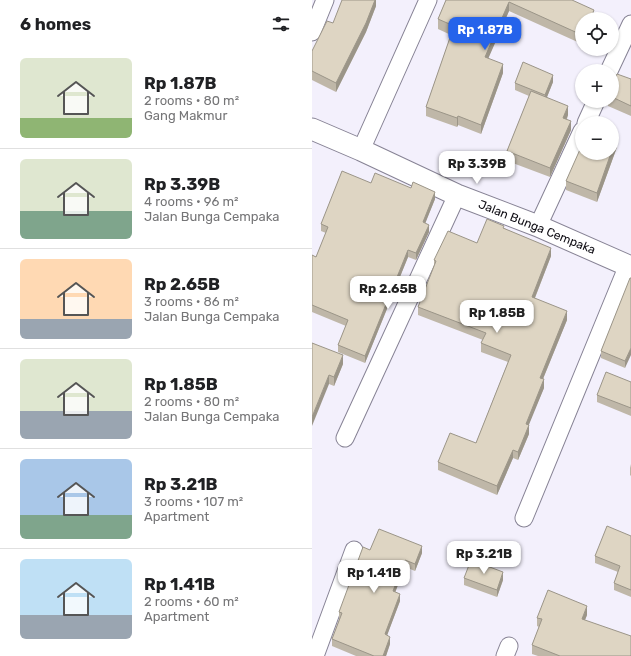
<!DOCTYPE html>
<meta charset="utf-8">
<style>
:root{--surface:#fff;--page:#f2f2f2;--text:#202124;--muted:#757577;--line:#e0e0e0;--accent:#2563eb}
body{margin:0;font-family:Rubik,sans-serif;background:var(--page);color:var(--text);height:100vh;display:flex;flex-direction:column;font-size:15px;white-space:nowrap}
*{box-sizing:border-box;margin:0}
p{font-size:13px;color:var(--muted)}
.icon{flex:none;width:22px;height:22px;fill:none;stroke:currentColor;stroke-width:2;stroke-linecap:round;stroke-linejoin:round}
.map{position:relative;flex:1;overflow:hidden}
.panel{display:flex;flex-direction:column;background:var(--surface);width:312px}
.panel>*{flex:none}
.buttons{position:absolute;left:263px;top:12px;display:grid;gap:8px}
.buttons a{display:grid;place-items:center;width:44px;height:44px;border-radius:50%;background:var(--surface);box-shadow:0 1px 3px #0004;font-size:20px}
.price{position:absolute;translate:-50% -34px;padding:0 9px;border-radius:8px;background:#fff;color:#222;font-size:13px;line-height:26px;filter:drop-shadow(0 1px 2px #0008)}
.price::after{content:'';position:absolute;left:50%;top:24px;width:12px;height:9px;margin-left:-6px;background:inherit;clip-path:polygon(0 0,100% 0,50% 100%)}
.price.on{background:var(--accent);color:#fff}
ul{padding:0;list-style:none}
li{display:flex;align-items:center;gap:12px;height:100px;padding:0 20px}
li+li{border-top:1px solid var(--line)}
li span{display:grid;place-items:center;flex:none;width:112px;height:80px;border-radius:6px;color:#555}
li>.icon{margin-inline-start:auto}
span .icon{width:48px;height:48px;fill:#fffc;stroke-width:1}
li b{font-size:17px}
h2{display:flex;justify-content:space-between;align-items:center;height:48px;padding:0 20px;font-size:17px}
main{display:flex;flex:1;min-height:0}
.map>svg:first-child{display:block}
.lines{fill:none;stroke-linecap:round;stroke-linejoin:round}
.minor-casing{stroke:#878395;stroke-width:19}
.tertiary-casing{stroke:#878395;stroke-width:23}
.minor{stroke:#fff;stroke-width:17}
.tertiary{stroke:#fff;stroke-width:21}
.wall{fill:#bfb7a8}
.shaded-wall{fill:#9b9588}
.building{fill:#ded5c3;stroke:#9b9588}
.labels{text-anchor:middle;stroke-width:3;stroke-linejoin:round;paint-order:stroke}
.street-label{font-size:12px;fill:#0f0d14;stroke:#fff}
</style>
<main>
<section class="panel">
<h2>6 homes<svg class="icon" aria-label="filters" viewBox="0 0 24 24"><path d="M4 7h16M4 17h16"/><circle cx="9" cy="7" r="2"/><circle cx="15" cy="17" r="2"/></svg></h2>
<ul>
<li><span style="background:linear-gradient(#dfe7d0 75%,#8fb573 0)"><svg class="icon" aria-label="home" viewBox="0 0 24 24"><path d="M3 11l9-7 9 7M6 9v11h12V9"/></svg></span><div><b>Rp 1.87B</b><p>2 rooms · 80 m²</p><p>Gang Makmur</p></div></li>
<li><span style="background:linear-gradient(#dfe7d0 65%,#7fa58c 0)"><svg class="icon" aria-label="home" viewBox="0 0 24 24"><path d="M3 11l9-7 9 7M6 9v11h12V9"/></svg></span><div><b>Rp 3.39B</b><p>4 rooms · 96 m²</p><p>Jalan Bunga Cempaka</p></div></li>
<li><span style="background:linear-gradient(#ffd9b3 75%,#9aa5b1 0)"><svg class="icon" aria-label="home" viewBox="0 0 24 24"><path d="M3 11l9-7 9 7M6 9v11h12V9"/></svg></span><div><b>Rp 2.65B</b><p>3 rooms · 86 m²</p><p>Jalan Bunga Cempaka</p></div></li>
<li><span style="background:linear-gradient(#dfe7d0 65%,#9aa5b1 0)"><svg class="icon" aria-label="home" viewBox="0 0 24 24"><path d="M3 11l9-7 9 7M6 9v11h12V9"/></svg></span><div><b>Rp 1.85B</b><p>2 rooms · 80 m²</p><p>Jalan Bunga Cempaka</p></div></li>
<li><span style="background:linear-gradient(#a9c7e8 70%,#7fa58c 0)"><svg class="icon" aria-label="home" viewBox="0 0 24 24"><path d="M3 11l9-7 9 7M6 9v11h12V9"/></svg></span><div><b>Rp 3.21B</b><p>3 rooms · 107 m²</p><p>Apartment</p></div></li>
<li><span style="background:linear-gradient(#bfe0f5 70%,#9aa5b1 0)"><svg class="icon" aria-label="home" viewBox="0 0 24 24"><path d="M3 11l9-7 9 7M6 9v11h12V9"/></svg></span><div><b>Rp 1.41B</b><p>2 rooms · 60 m²</p><p>Apartment</p></div></li>
</ul>
</section>
<div class="map">
<svg width="319" height="656" viewBox="0 0 319 656">
<rect width="100%" height="100%" fill="#f3f0fc"/>
<g class="lines">
<defs>
<g id="minor">
<polyline points="0,32 13,0"/>
<polyline points="297,71 319,24"/>
<polyline points="274,123 284,101"/>
<polyline points="49,150 116,0"/>
<polyline points="226,226 270,131"/>
<polyline points="33,438 145,195"/>
<polyline points="212,518 316,265"/>
<polyline points="3,656 42,550"/>
<polyline points="193,656 197,646"/>
</g>
<polyline id="tertiary" points="0,129 49,150 145,195 226,226 319,267"/>
</defs>
<use href="#minor" class="minor-casing"/>
<use href="#tertiary" class="tertiary-casing"/>
<use href="#minor" class="minor"/>
<use href="#tertiary" class="tertiary"/>
</g>
<g class="wall">
<polygon points="64,0 64,6 54,32 24,92 0,80 0,51 21,23"/>
<polygon points="134,0 260,0 282,19 270,19 270,44 197,11 176,58 191,73 169,134 146,125 145,127 114,116 114,107 139,35 126,29 126,19"/>
<polygon points="319,79 319,116 296,106 296,101 300,101 300,86"/>
<polygon points="241,82 235,97 256,115 255,119 259,130 238,177 195,161 195,151 217,96 203,90 203,83"/>
<polygon points="305,147 285,202 254,190 254,181"/>
<polygon points="59,183 123,199 113,223 117,232 104,260 96,257 53,363 26,352 26,345 34,326 0,312 0,255 4,257 14,233 9,231 9,224"/>
<polygon points="192,228 239,256 223,298 255,320 231,379 232,388 216,425 217,434 206,460 201,458 185,495 126,470 126,462 164,443 196,362 169,352 169,343 171,340 106,315 106,307 122,266 122,260 165,243"/>
<polygon points="319,278 313,368 289,358 289,351"/>
<polygon points="0,343 31,364 22,386 17,384"/>
<polygon points="319,382 319,416 285,402 285,395"/>
<polygon points="319,464 319,476 318,475 318,468"/>
<polygon points="319,536 319,597 302,590 302,583 306,572 283,563 283,556"/>
<polygon points="58,550 110,553 103,571 93,567 83,592 88,601 75,635 78,644 74,656 44,656 20,646 20,639 27,619 27,612"/>
<polygon points="152,578 191,580 185,597 152,585"/>
<polygon points="275,615 273,620 319,656 226,656 220,654 220,645 227,627 225,626 225,618"/>
</g>
<g class="shaded-wall">
<polygon points="63,0 64,0 64,6 54,32 24,92 24,83"/>
<polygon points="197,2 197,11 173,66 173,57"/>
<polygon points="282,10 282,19 278,19"/>
<polygon points="191,64 191,73 169,134 169,125"/>
<polygon points="241,75 241,82 233,102 233,95"/>
<polygon points="256,106 256,115 251,127 251,118"/>
<polygon points="146,116 146,125 145,127 145,118"/>
<polygon points="259,121 259,130 238,177 238,168"/>
<polygon points="305,138 305,147 285,202 285,193 299,153 300,153 300,151"/>
<polygon points="123,192 123,199 111,229 111,222"/>
<polygon points="117,225 117,232 104,260 104,253"/>
<polygon points="239,248 239,256 220,305 220,297"/>
<polygon points="96,250 96,257 53,363 53,356"/>
<polygon points="255,311 255,320 228,386 228,378"/>
<polygon points="319,348 319,355 313,368 313,361"/>
<polygon points="31,355 31,364 22,386 22,377"/>
<polygon points="17,375 17,384 0,426 0,417"/>
<polygon points="232,379 232,388 214,432 214,424"/>
<polygon points="217,425 217,434 206,460 206,452"/>
<polygon points="201,450 201,458 185,495 185,486"/>
<polygon points="110,546 110,553 103,571 103,564"/>
<polygon points="93,560 93,567 81,598 81,591"/>
<polygon points="191,572 191,580 185,597 185,590"/>
<polygon points="88,594 88,601 73,641 73,634"/>
<polygon points="275,606 275,615 270,627 270,619"/>
<polygon points="78,637 78,644 74,656 71,656"/>
</g>
<g class="building">
<polygon points="30,0 63,0 54,23 24,83 0,71 0,51 15,21 21,23"/>
<polygon points="134,0 260,0 282,10 278,19 270,19 270,35 197,2 173,57 191,64 169,125 146,116 145,118 114,107 142,26 126,19"/>
<polygon points="211,62 241,75 233,95 203,83"/>
<polygon points="305,74 319,79 319,106 300,97 300,86"/>
<polygon points="219,91 256,106 251,118 259,121 238,168 195,151"/>
<polygon points="300,136 305,138 300,151"/>
<polygon points="270,145 270,153 299,153 285,193 254,181"/>
<polygon points="30,171 59,183 63,173 99,188 101,182 123,192 111,222 117,225 104,253 96,250 53,356 26,345 36,320 0,305 0,255 4,257 16,227 9,224"/>
<polygon points="175,219 192,226 191,228 239,248 220,297 255,311 228,378 232,379 214,424 217,425 206,452 201,450 185,486 126,462 138,433 164,443 199,355 169,343 174,333 106,307 124,261 122,260 136,231 165,243"/>
<polygon points="318,278 319,278 319,348 313,361 289,351"/>
<polygon points="0,343 31,355 22,377 17,375 0,417"/>
<polygon points="294,372 319,382 319,408 285,395"/>
<polygon points="295,526 319,536 319,590 302,583 308,566 283,556"/>
<polygon points="67,529 110,546 103,564 93,560 81,591 88,594 73,634 78,637 71,656 62,656 20,639 30,613 27,612 51,547 58,550"/>
<polygon points="159,560 191,572 185,590 152,578"/>
<polygon points="236,590 275,606 270,619 319,636 319,656 248,656 220,645 230,619 225,618"/>
</g>
<g class="labels">
<g class="street-label">
<text transform="translate(225 227) rotate(22)" y="4">Jalan Bunga Cempaka</text>
</g>
</g>
</svg>
<div class="buttons">
<a><svg class="icon" aria-label="locate" viewBox="0 0 24 24"><circle cx="12" cy="12" r="6"/><path d="M12 2v4M12 18v4M2 12h4M18 12h4"/></svg></a>
<a>+</a>
<a>−</a>
</div>
<b class="price on" style="left:173px;top:51px">Rp 1.87B</b>
<b class="price" style="left:165px;top:185px">Rp 3.39B</b>
<b class="price" style="left:76px;top:310px">Rp 2.65B</b>
<b class="price" style="left:185px;top:334px">Rp 1.85B</b>
<b class="price" style="left:172px;top:575px">Rp 3.21B</b>
<b class="price" style="left:62px;top:594px">Rp 1.41B</b>
</div>
</main>
